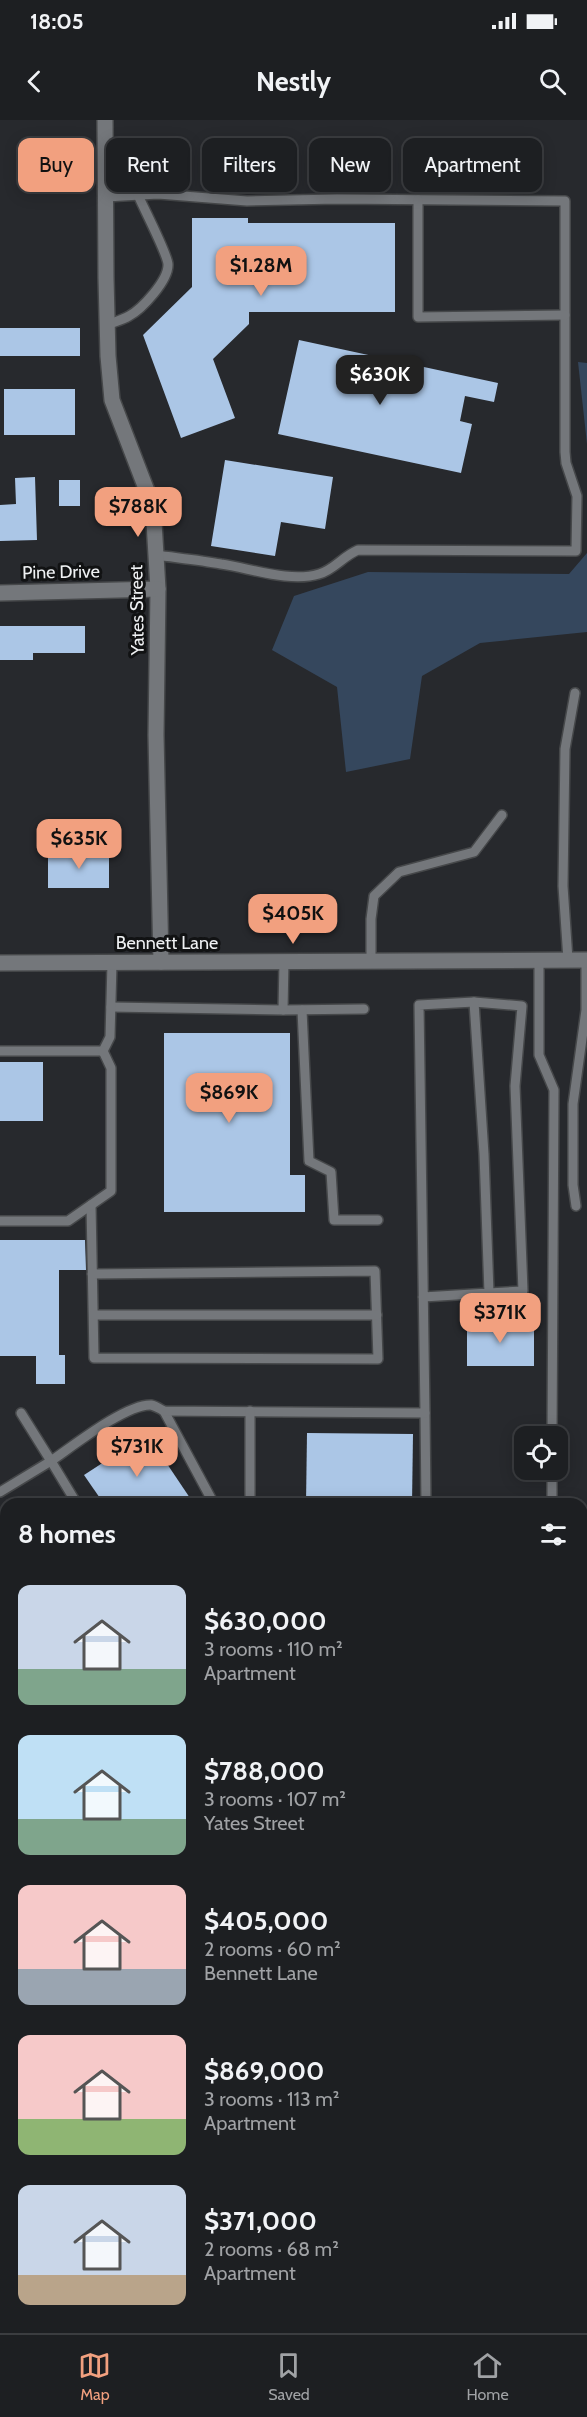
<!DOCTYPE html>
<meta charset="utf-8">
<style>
:root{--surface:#1d1f22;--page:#2a2c2f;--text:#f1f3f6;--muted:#a0a2a5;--line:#3b3d40;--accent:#f2a07f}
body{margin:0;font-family:Cabin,sans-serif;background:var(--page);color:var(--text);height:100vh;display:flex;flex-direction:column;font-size:22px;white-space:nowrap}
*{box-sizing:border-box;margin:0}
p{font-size:20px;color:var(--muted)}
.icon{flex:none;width:33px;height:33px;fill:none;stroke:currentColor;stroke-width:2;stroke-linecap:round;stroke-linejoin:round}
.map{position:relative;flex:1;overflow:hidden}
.sheet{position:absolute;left:0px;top:1378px;width:588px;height:836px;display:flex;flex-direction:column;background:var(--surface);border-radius:18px 18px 0 0;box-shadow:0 3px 15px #0003,0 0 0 2px var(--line)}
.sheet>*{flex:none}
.top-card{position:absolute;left:18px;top:18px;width:552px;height:54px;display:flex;gap:12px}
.fabs{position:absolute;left:514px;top:1306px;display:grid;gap:12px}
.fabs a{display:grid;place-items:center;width:54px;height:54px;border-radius:12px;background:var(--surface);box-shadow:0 3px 15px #0003,0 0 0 2px var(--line);font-size:30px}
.price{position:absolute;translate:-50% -51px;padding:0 14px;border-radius:12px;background:var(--accent);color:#111;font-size:20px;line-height:39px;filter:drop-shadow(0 2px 3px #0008)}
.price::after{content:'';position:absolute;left:50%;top:36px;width:18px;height:14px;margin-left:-9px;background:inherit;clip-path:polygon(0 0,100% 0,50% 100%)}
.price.on{background:#222;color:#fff}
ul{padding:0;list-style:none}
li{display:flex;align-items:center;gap:18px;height:150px;padding:0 18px}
li span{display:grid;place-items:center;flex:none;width:168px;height:120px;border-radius:12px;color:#555}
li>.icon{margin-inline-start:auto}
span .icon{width:72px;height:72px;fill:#fffc;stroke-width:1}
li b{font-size:26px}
h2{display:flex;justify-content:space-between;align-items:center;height:72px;padding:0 18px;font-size:26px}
.chip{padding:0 21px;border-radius:12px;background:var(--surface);box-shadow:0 3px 15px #0003,0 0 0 2px var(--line);font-size:21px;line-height:54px}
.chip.on{background:var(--accent);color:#111}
.status{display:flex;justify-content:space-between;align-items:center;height:42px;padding:0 30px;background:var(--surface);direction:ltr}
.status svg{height:16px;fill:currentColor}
header{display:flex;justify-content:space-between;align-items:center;height:78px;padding:0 18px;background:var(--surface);font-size:27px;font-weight:800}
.tabs{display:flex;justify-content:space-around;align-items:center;height:84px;border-top:2px solid var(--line);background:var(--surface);font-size:16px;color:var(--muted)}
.tabs a{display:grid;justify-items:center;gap:3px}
.tabs .on{color:var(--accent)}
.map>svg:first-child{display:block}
.green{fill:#35475d}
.building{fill:#abc6e6}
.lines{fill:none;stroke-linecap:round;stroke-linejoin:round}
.service-casing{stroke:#46484a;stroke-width:12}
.minor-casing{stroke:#46484a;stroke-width:18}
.tertiary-casing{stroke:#46484a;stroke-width:18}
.secondary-casing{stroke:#46484a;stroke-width:18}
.motorway-casing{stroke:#46484a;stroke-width:21}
.service{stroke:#74777b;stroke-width:9}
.minor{stroke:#74777b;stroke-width:15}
.tertiary{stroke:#74777b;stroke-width:15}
.secondary{stroke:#7c8ca0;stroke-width:15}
.motorway{stroke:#8dbdf6;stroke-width:18}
.labels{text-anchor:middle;stroke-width:6;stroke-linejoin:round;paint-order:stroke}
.street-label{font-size:18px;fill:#eff1f3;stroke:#111213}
</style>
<div class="status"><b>18:05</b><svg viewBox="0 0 49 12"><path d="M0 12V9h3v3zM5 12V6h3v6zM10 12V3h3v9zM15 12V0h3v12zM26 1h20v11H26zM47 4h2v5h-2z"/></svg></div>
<header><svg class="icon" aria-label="back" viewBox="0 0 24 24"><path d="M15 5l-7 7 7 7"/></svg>Nestly<svg class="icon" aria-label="search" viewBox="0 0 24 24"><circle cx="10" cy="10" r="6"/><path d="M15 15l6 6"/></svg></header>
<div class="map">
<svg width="587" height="2213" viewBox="0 0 587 2213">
<rect width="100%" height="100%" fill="#27292d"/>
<g class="green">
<polygon points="578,242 587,243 587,324"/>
<polygon points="587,433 587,512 480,523 422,556 410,639 346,652 337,567 272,530 294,476 368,452 569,454"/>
<rect x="582" y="1612" width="5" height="322"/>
</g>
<g class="building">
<polygon points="192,98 248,98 248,103 395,103 395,192 249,192 249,204 213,239 235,298 181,318 143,215 192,167"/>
<rect x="0" y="208" width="80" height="28"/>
<polygon points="299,220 498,263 494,282 465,276 460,301 472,304 461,353 278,314"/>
<rect x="4" y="269" width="71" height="46"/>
<polygon points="225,340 333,357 325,409 281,402 275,436 211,426"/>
<polygon points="35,357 37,420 0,421 0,385 16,384 15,358"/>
<rect x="59" y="360" width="21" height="26"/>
<polygon points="0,506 85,506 85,533 33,533 33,540 0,540"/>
<rect x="48" y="732" width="61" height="36"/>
<polygon points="164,913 290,913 290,1055 305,1055 305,1092 164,1092"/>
<rect x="0" y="942" width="43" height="59"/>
<polygon points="0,1120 85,1120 86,1150 59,1150 59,1235 65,1235 65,1264 36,1264 36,1236 0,1236"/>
<rect x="467" y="1203" width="67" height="43"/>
<polygon points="307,1313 413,1314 412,1384 306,1384"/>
<polygon points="147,1314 194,1384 104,1384 84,1355"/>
</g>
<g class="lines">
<defs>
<g id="service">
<path d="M106,77L158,74L247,81L337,79L565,81V332L566,343L577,376L576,431L358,430C343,436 334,450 319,454C290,463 250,448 221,444C200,440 178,438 156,435"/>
<polyline points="418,80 418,197 565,195"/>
<path d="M107,205C114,202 122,200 129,196C142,189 169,160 168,144C167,133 144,89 138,75"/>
<polyline points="539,840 539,935 554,970 552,1317"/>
<polyline points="568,840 563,766 565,629 575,573"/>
<polyline points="371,841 371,799 374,776 399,752 474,732 502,695"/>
<polyline points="474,882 522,886 515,966 523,1171 489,1173"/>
<polyline points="111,887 283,890 364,889"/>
<polyline points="283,890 284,841"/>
<polyline points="302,890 309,1041 331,1052 334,1100 378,1100"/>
<polyline points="0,931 103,931 110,917 112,843"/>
<path d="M91,1085C92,1136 93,1187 94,1238L378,1239L375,1151L92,1154"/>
<polyline points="576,1086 573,1065 573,984 586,890 586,840"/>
<polyline points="0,1101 68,1101 111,1071 111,948 103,931"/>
<polyline points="94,1195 377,1195"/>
<polyline points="164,1291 214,1384"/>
<polyline points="425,1293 426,1384"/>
<polyline points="0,1372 51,1341 21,1293"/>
<path d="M77,1384L51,1341C73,1326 126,1284 151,1285C156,1286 160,1289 164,1291L425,1293L419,885L474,882L484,1034L489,1173L423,1177"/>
<polyline points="250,1384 250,1291"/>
<polyline points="552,1384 552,1350"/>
<polyline points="0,1820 6,1819"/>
<polyline points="0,1876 6,1877"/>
<polyline points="0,1911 6,1911"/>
<polyline points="0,1924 6,1942"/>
<polyline points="582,1946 587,1947"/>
<polyline points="582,1969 587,1969"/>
<polyline points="0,2011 6,2021"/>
<polyline points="0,2069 6,2069"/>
<polyline points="0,2116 6,2116"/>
<polyline points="582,2165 587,2162"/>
<polyline points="582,2204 587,2202"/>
<polyline points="167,2208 170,2213"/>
<polyline points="221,2208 224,2213"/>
<polyline points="150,2213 155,2208"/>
<polyline points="552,2213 559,2208"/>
</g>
<g id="minor">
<polyline points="105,0 106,158 108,236 112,280 147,371 154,402 158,469 156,615 161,842"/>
<polyline points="0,473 158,469"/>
</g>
<polyline id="tertiary" points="0,843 587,840"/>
<g id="secondary">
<polyline points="0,1431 6,1440"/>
<polyline points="0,1771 6,1781"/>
<polyline points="292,2208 295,2213"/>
<polyline points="490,2208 493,2213"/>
</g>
<g id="motorway">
<polyline points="0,1480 6,1490"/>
<polyline points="0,1547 6,1556"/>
<polyline points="0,1612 6,1621"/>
<polyline points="0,1650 6,1660"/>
<polyline points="352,2208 355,2213"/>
<polyline points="374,2208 377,2213"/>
<polyline points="423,2208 426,2213"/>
</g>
</defs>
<use href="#service" class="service-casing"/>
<use href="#minor" class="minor-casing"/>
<use href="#tertiary" class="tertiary-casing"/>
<use href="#secondary" class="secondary-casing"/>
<use href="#motorway" class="motorway-casing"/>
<use href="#service" class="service"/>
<use href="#minor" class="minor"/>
<use href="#tertiary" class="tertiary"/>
<use href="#secondary" class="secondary"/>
<use href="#motorway" class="motorway"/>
</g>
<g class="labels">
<g class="street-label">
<text transform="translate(61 452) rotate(-1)" y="6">Pine Drive</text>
<text transform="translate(137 490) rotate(-91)" y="6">Yates Street</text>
<text x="167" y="829">Bennett Lane</text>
</g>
</g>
</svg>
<div class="fabs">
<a><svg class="icon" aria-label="locate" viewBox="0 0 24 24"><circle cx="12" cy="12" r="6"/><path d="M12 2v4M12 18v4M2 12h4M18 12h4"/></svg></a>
</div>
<b class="price" style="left:261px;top:177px">$1.28M</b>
<b class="price on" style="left:380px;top:286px">$630K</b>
<b class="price" style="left:138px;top:418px">$788K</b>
<b class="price" style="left:79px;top:750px">$635K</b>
<b class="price" style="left:293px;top:825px">$405K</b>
<b class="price" style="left:229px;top:1004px">$869K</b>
<b class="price" style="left:500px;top:1224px">$371K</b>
<b class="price" style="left:137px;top:1358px">$731K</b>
<div class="top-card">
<a class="chip on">Buy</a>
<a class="chip">Rent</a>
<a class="chip">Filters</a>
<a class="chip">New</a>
<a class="chip">Apartment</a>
</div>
<section class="sheet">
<h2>8 homes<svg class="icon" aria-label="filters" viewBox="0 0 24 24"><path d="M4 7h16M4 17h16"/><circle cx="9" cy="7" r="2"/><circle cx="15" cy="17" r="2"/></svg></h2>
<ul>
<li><span style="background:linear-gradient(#c9d6e8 70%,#7fa58c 0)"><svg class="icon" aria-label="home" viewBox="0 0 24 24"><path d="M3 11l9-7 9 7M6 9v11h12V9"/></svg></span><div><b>$630,000</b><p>3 rooms · 110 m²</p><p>Apartment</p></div></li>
<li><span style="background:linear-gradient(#bfe0f5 70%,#7fa58c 0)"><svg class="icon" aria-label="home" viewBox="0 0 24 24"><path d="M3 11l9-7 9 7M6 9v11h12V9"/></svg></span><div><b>$788,000</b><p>3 rooms · 107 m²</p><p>Yates Street</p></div></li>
<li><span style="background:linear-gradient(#f6c9c9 70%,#9aa5b1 0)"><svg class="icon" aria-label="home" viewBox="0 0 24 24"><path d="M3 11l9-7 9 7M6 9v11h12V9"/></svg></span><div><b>$405,000</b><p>2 rooms · 60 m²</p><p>Bennett Lane</p></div></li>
<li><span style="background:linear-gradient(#f6c9c9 70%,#8fb573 0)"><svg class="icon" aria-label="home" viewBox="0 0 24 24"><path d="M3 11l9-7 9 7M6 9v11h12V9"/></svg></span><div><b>$869,000</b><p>3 rooms · 113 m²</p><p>Apartment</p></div></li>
<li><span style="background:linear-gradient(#c9d6e8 75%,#b9a48a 0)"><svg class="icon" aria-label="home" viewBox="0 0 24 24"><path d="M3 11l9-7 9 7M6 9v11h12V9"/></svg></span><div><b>$371,000</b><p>2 rooms · 68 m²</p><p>Apartment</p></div></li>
</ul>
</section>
</div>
<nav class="tabs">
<a class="on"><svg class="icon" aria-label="map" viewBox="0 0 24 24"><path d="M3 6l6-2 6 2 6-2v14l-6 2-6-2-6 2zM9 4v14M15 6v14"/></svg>Map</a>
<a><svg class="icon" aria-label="saved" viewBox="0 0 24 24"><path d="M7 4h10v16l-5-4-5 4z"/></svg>Saved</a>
<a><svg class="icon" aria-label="home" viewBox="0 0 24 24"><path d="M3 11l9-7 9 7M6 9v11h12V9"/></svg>Home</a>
</nav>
